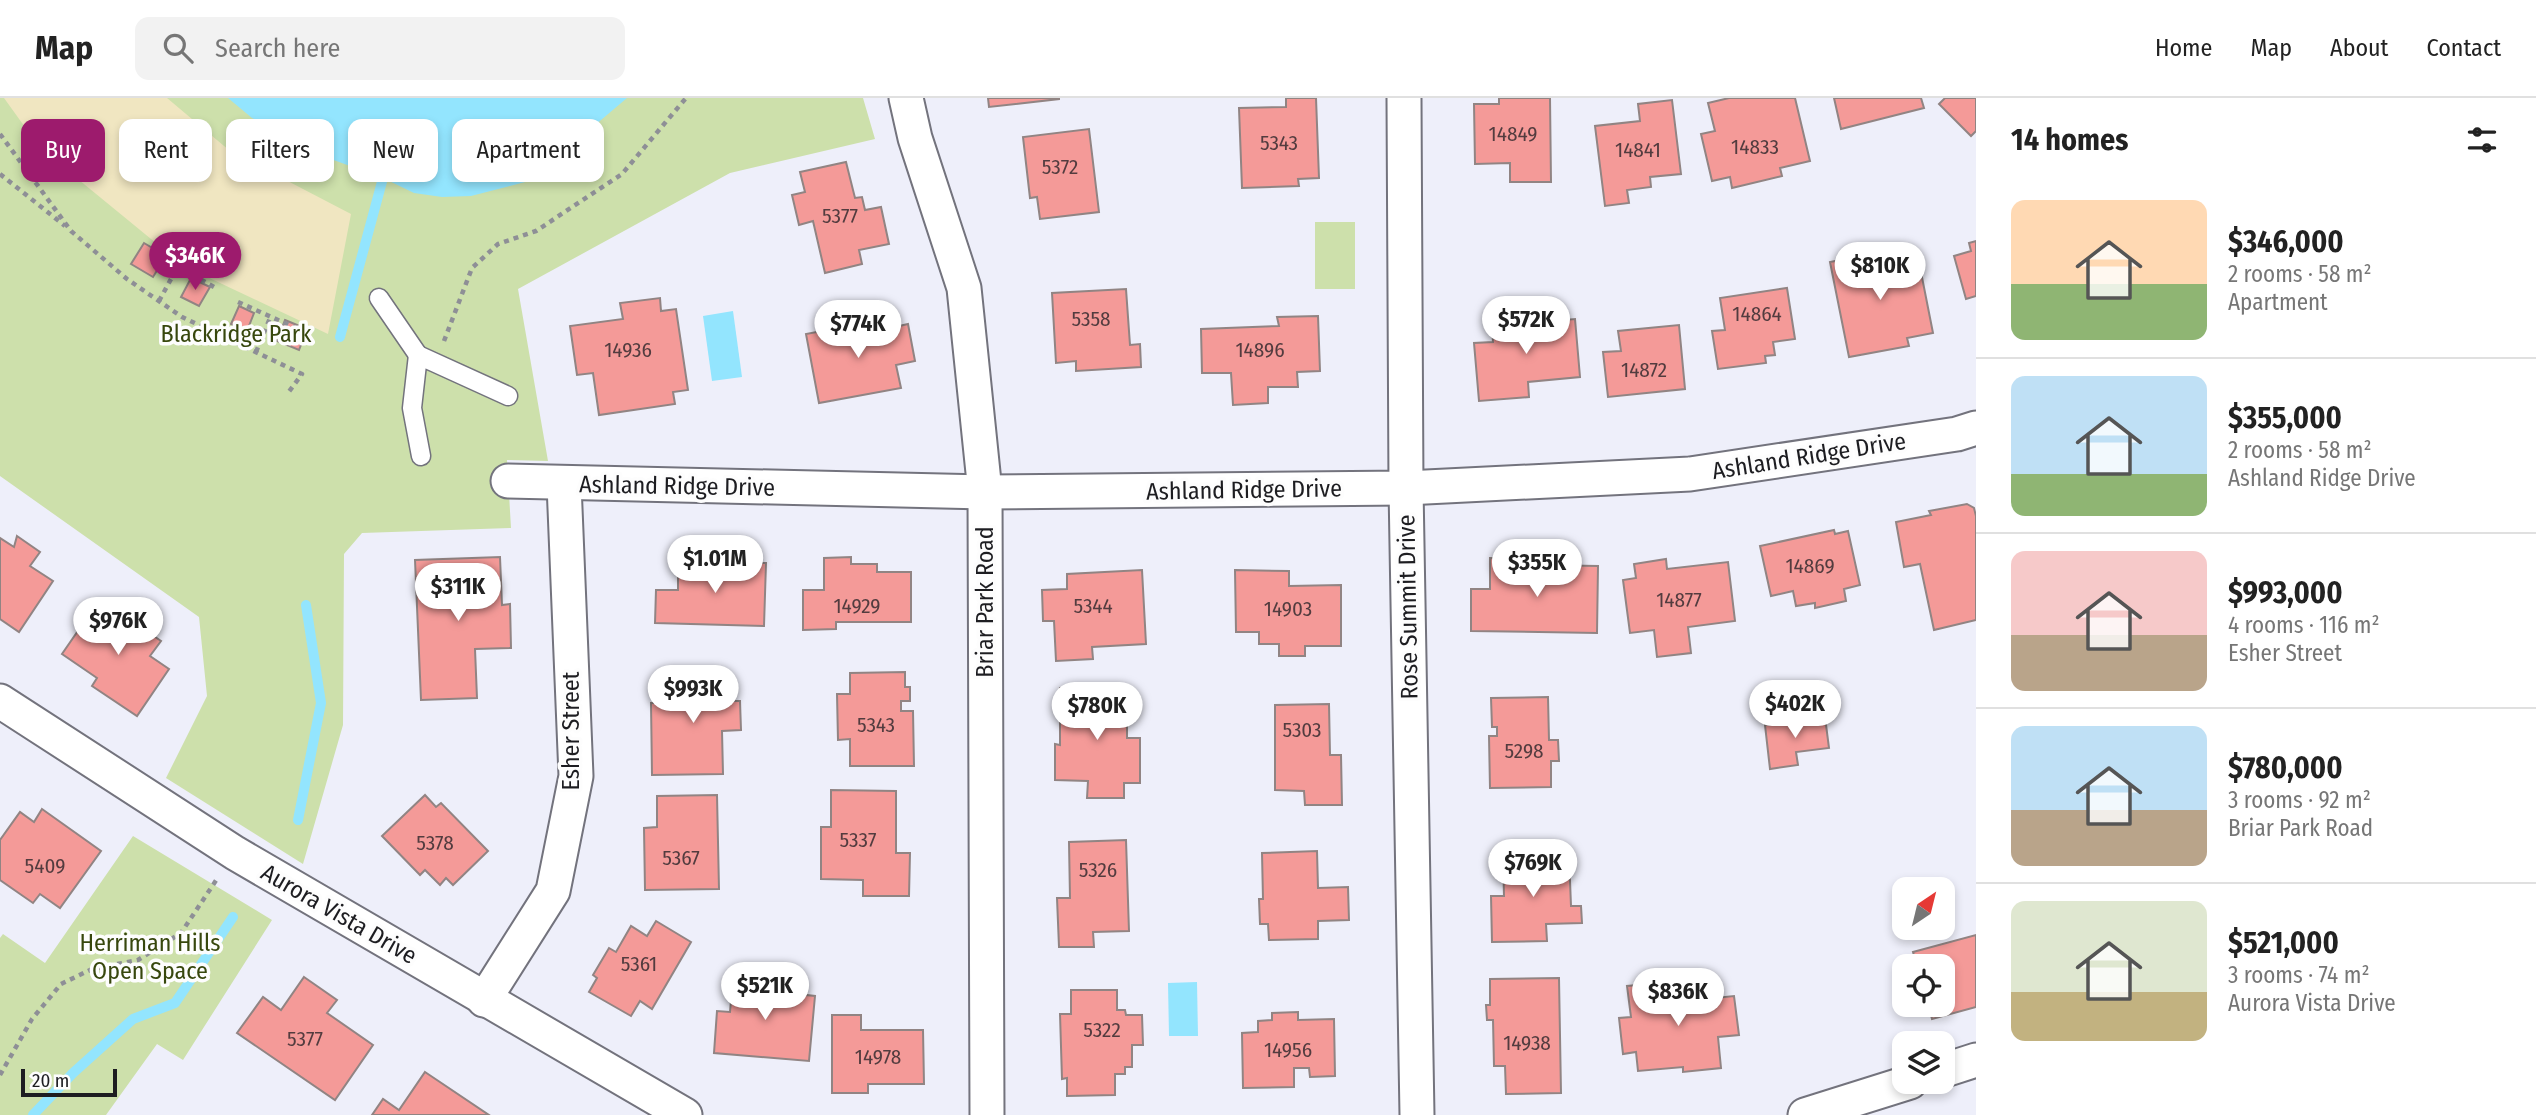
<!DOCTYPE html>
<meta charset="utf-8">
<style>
:root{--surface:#fff;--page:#f2f2f2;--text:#222;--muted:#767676;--line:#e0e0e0;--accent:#9d1b6d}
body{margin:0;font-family:"Fira Sans Condensed",sans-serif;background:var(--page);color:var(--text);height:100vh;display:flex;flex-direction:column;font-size:26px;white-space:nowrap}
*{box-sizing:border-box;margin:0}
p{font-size:23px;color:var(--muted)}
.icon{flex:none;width:38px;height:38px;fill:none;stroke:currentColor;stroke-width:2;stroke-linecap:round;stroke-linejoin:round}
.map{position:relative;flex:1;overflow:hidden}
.panel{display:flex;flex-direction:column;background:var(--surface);width:560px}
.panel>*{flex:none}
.banner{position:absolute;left:21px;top:21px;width:665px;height:63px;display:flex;gap:14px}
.needle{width:46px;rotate:35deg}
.fabs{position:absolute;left:1892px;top:779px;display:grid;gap:14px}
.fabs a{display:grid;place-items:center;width:63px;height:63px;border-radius:14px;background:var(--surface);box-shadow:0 4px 10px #0003;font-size:35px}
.scale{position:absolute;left:21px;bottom:18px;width:96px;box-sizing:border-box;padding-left:7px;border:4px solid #1d1d21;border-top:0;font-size:19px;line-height:24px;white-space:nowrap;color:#1d1d21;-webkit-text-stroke:5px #fdfdfd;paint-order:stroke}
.price{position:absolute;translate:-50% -60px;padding:0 16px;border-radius:24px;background:#fff;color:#222;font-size:23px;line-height:46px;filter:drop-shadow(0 2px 4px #0008)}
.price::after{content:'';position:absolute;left:50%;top:42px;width:21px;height:16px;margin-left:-10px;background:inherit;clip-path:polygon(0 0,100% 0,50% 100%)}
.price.current{background:var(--accent);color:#fff}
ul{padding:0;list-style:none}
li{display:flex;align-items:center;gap:21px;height:175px;padding:0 35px}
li+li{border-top:2px solid var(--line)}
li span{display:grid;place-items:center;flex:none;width:196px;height:140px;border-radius:14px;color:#555}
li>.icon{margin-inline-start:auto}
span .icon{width:84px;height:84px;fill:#fffc;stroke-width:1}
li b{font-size:30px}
h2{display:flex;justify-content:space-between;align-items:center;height:84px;padding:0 35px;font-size:30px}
.tag{padding:0 24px;border-radius:14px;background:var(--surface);box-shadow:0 4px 10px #0003;font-size:24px;line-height:63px}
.tag.current{background:var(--accent);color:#fff}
header{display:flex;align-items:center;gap:42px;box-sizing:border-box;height:98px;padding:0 35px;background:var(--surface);border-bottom:2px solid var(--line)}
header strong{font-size:33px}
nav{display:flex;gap:38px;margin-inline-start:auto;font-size:24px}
.search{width:490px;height:63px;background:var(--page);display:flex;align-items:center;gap:18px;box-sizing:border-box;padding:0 24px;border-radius:14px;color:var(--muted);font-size:26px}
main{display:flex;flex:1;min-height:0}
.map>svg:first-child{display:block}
.green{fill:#cde0ab}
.sand{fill:#f0e6c1}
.water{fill:#93e5fe}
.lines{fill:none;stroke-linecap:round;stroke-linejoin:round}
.stream{stroke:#93e5fe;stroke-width:10}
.building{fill:#f49a98;stroke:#918483;stroke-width:2}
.lane-casing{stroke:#73737d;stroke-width:21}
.street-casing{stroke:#73737d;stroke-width:37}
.path{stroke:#8e8f96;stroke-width:4.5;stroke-dasharray:5 5;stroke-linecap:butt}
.lane{stroke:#fff;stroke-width:18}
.street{stroke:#fff;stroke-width:33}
.labels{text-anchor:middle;stroke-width:7;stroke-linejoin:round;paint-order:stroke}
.number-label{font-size:21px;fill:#533c3f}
.park-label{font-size:24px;fill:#37470d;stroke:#fdfdfd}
.street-label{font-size:24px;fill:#1d1d21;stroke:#fdfdfd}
</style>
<header>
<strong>Map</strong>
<div class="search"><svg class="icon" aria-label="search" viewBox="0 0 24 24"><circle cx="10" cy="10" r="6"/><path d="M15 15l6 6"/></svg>Search here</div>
<nav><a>Home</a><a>Map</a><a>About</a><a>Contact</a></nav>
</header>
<main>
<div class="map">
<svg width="1976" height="1017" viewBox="0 0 1976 1017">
<rect width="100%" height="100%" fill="#eeeffa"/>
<g class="green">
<polygon points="0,0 863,0 875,41 730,75 518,191 548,363 507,362 511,430 362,435 344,456 343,627 303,766 166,680 207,598 199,519 0,378"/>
<rect x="1315" y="124" width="40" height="67"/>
<polygon points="133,738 272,822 183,962 157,946 106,1017 0,1017 0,840 3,836 45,865"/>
</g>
<polygon class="sand" points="4,0 167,0 230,53 351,116 328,236 184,168 40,50"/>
<g class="water">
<polygon points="228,0 627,0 529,83 471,98 442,99 414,95 383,80 328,60 252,20"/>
<polygon points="733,213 742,279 712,283 703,218"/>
<polygon points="1197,884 1198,938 1169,938 1168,885"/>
</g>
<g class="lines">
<g class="stream">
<polyline points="340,239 383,80"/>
<polyline points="298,722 321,605 306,507"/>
<polyline points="33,1017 73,975 133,921 175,905 233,819"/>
</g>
</g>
<g class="building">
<polygon points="988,0 1059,0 1059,1 989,9"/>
<polygon points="1286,0 1316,0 1319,80 1298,81 1299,88 1242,90 1239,10 1286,9"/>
<polygon points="1499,0 1550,0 1551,84 1510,84 1510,65 1475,66 1474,6 1499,6"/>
<polygon points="1729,0 1795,0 1810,63 1780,70 1782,78 1732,90 1730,79 1712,83 1701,36 1715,33 1708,5"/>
<polygon points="1834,0 1921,0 1924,10 1841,31"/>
<polygon points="1945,0 1976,0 1976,33 1971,38 1939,6"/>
<polygon points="1672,2 1681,76 1650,79 1651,89 1627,92 1629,105 1605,108 1595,28 1640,23 1638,6"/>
<polygon points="1089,31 1099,114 1040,121 1037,99 1030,100 1023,39"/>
<polygon points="846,64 855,100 862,99 865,112 881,109 889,146 859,152 862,166 825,175 813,123 799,127 792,97 805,94 800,74"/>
<polygon points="1976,143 1976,198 1966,201 1954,158 1971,153 1969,145"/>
<polygon points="144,145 166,158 153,179 131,166"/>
<polygon points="1885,153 1887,164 1918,159 1933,235 1907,240 1909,248 1849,259 1830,164"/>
<polygon points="191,180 210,189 199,208 181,199"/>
<polygon points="1787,190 1795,241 1773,244 1775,257 1765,258 1766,265 1718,271 1712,233 1725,232 1720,200"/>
<polygon points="1126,191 1130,247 1140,246 1141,269 1076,273 1076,263 1056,265 1052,195"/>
<polygon points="660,200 661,213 676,211 688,292 673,294 675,306 599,317 593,275 577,277 570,228 623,221 620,205"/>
<polygon points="239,208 254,215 247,233 231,226"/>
<polygon points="1540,211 1542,224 1575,221 1580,279 1528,284 1529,299 1479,303 1474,245 1493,244 1492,229 1510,227 1509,214"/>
<polygon points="1318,218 1320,273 1297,274 1298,289 1268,289 1268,305 1233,307 1231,275 1202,275 1201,231 1279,228 1277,219"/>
<polygon points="285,222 307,231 299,252 277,243"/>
<polygon points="875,223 877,233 908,226 915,263 896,267 901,290 819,305 806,236"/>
<polygon points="1679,227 1685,291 1608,299 1603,254 1621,253 1618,233"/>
<polygon points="1967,406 1974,410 1976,418 1976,522 1934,532 1920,466 1904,469 1896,424 1931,417 1929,413"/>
<polygon points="1834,432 1835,436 1848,433 1860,487 1844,491 1846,503 1815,510 1815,505 1796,508 1793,493 1771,498 1760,448"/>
<polygon points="17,438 40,454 30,468 53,483 19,534 0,521 0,440 14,449"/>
<polygon points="500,459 502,507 510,506 511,550 475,551 477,600 421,602 415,462"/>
<polygon points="851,459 851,466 877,466 877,474 911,474 911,524 836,524 836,531 803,532 803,492 824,492 824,460"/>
<polygon points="1490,460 1528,461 1527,473 1540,474 1540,467 1598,468 1597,535 1471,533 1471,491 1490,491"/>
<polygon points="1666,461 1667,471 1728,464 1735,523 1688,529 1691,555 1657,559 1654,532 1630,535 1623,482 1636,480 1634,466"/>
<polygon points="678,463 766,465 764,528 655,525 656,492 678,492"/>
<polygon points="1142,472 1146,546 1092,549 1093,561 1056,563 1054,523 1043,523 1042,492 1067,491 1067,476"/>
<polygon points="1235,472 1289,473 1289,488 1341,487 1341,548 1305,548 1305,558 1279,558 1279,546 1259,546 1259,534 1236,534"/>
<polygon points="100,501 161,543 150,558 169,571 137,618 92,588 97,580 62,556"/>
<polygon points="725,571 726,603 740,603 741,632 722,633 723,676 652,677 651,605 678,605 677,572"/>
<polygon points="905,574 905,589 910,589 910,603 901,603 901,613 913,613 914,668 850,668 850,641 838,642 837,596 850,596 850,575"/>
<polygon points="1060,590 1127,591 1127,640 1140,640 1140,685 1124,685 1124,700 1087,700 1088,683 1055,682 1055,646 1060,647"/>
<polygon points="1548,599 1549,642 1558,642 1559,663 1551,663 1551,689 1490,690 1489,638 1497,638 1497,629 1492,629 1491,600"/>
<polygon points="1329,606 1330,657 1341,657 1342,707 1305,707 1304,693 1275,692 1275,607"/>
<polygon points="1825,619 1829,650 1796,654 1798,667 1770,671 1765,627"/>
<polygon points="831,692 896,693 896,755 910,755 909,798 863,798 863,782 821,781 821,729 831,729"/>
<polygon points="425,697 436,709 441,705 488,753 453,787 446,780 440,787 425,772 420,777 382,738"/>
<polygon points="717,697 719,791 645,792 644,730 657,729 657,698"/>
<polygon points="42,711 101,753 60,810 40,796 33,805 0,782 0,742 20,714 34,724"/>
<polygon points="1126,742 1129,833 1093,834 1094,849 1059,849 1057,800 1070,800 1069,744"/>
<polygon points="1317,753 1318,790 1348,789 1349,822 1318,823 1318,841 1269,842 1268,826 1260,826 1259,801 1263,801 1262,755"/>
<polygon points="1569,757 1571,808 1581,808 1582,825 1546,826 1547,843 1492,844 1491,798 1504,798 1503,758"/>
<polygon points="656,823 691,844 652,911 640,903 631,918 589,894 597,880 593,877 609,850 616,854 631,828 647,838"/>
<polygon points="1976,837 1976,909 1932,921 1928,906 1942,906 1942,868 1917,868 1913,854"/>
<polygon points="743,872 771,875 769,893 815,898 809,963 714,955 717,913 730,914 732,891 741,891"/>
<polygon points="304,879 337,902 327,915 373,947 335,1002 237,935 263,899 281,912"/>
<polygon points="1559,880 1561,995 1506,996 1505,968 1494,968 1493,922 1487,922 1486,907 1490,907 1490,881"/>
<polygon points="1650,886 1651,898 1670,896 1669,891 1713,886 1715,900 1734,898 1739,937 1718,939 1721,970 1683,974 1683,969 1638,973 1636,954 1623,956 1619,920 1631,919 1627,888"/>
<polygon points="1071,892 1117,892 1117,912 1125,912 1126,917 1142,917 1143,947 1132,947 1132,969 1125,969 1125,976 1115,976 1115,997 1067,998 1067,980 1062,981 1060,916 1071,916"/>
<polygon points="1298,914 1298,922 1334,921 1335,978 1310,979 1309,970 1294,970 1294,989 1243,990 1242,935 1258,934 1258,923 1272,922 1272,915"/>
<polygon points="832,917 861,917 861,932 923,932 924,986 868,986 868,995 832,995"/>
<polygon points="425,974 489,1017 372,1017 383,1001 399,1012"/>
</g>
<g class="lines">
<defs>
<g id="lane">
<polyline points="379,200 418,257"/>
<polyline points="421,358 412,310 418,257 508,298"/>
</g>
<g id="street">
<polyline points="906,0 915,40 964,190 985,394 987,1017"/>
<polyline points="1404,0 1406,390 1417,1017"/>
<polyline points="508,383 985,394 1406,390 1690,376 1957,336 1976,330"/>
<polyline points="0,603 235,755 685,1017"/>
<polyline points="484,902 553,793 576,678 564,386"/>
<polyline points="1942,973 1976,962"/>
<polyline points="1805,1017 1910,984"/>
</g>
</defs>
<use href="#lane" class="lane-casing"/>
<use href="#street" class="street-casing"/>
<g class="path">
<polyline points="0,36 71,133 127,181 182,219 302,276 288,295"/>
<polyline points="0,76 65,128"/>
<polyline points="166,162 214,189"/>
<polyline points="159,203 177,170"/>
<polyline points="238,204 298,231"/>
<polyline points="444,243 472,170 498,146 536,133 622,76 686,0"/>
<polyline points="256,254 270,220"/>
<polyline points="0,977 32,921 61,886 92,871 138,862 181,835 217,781"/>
</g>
<use href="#lane" class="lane"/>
<use href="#street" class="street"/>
</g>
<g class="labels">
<g class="number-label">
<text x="1513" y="43">14849</text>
<text x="1279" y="52">5343</text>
<text x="1755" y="56">14833</text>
<text x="1638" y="59">14841</text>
<text x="1060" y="76">5372</text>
<text x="840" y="125">5377</text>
<text x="1757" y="223">14864</text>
<text x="1091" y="228">5358</text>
<text x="628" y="259">14936</text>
<text x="1260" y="259">14896</text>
<text x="1644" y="279">14872</text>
<text x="1810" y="475">14869</text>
<text x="1679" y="509">14877</text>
<text x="857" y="515">14929</text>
<text x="1093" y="515">5344</text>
<text x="1288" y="518">14903</text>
<text x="876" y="634">5343</text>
<text x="1302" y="639">5303</text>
<text x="1524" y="660">5298</text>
<text x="858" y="749">5337</text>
<text x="435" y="752">5378</text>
<text x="681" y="767">5367</text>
<text x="45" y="775">5409</text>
<text x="1098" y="779">5326</text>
<text x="639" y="873">5361</text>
<text x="1102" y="939">5322</text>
<text x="305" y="948">5377</text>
<text x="1527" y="952">14938</text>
<text x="1288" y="959">14956</text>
<text x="878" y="966">14978</text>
</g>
<g class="park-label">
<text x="236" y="244">Blackridge Park</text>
<text x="150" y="853">Herriman Hills<tspan x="150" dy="28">Open Space</tspan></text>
</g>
<g class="street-label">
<text transform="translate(1809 358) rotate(-9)" y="8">Ashland Ridge Drive</text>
<text transform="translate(677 388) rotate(1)" y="8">Ashland Ridge Drive</text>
<text transform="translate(1244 392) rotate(-1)" y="8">Ashland Ridge Drive</text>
<text transform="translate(985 504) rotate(-90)" y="8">Briar Park Road</text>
<text transform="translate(1408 509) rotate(-91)" y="8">Rose Summit Drive</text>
<text transform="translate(571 633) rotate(-90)" y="8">Esher Street</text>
<text transform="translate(339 816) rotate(30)" y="8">Aurora Vista Drive</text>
</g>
</g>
</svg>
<div class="fabs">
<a><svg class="needle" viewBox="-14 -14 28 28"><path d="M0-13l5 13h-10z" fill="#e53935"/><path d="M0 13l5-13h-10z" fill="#767676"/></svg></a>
<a><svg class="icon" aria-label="locate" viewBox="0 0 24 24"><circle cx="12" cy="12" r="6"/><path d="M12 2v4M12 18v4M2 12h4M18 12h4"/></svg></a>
<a><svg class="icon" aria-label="layers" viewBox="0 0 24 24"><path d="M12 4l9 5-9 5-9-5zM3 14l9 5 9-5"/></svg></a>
</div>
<div class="scale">20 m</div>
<b class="price current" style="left:195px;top:194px">$346K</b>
<b class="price" style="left:1880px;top:204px">$810K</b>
<b class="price" style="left:1526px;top:258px">$572K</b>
<b class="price" style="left:858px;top:262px">$774K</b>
<b class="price" style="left:715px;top:497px">$1.01M</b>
<b class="price" style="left:1537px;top:501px">$355K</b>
<b class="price" style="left:458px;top:525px">$311K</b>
<b class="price" style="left:118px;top:559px">$976K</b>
<b class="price" style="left:693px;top:627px">$993K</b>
<b class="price" style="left:1795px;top:642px">$402K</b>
<b class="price" style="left:1097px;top:644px">$780K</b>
<b class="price" style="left:1533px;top:801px">$769K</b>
<b class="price" style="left:765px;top:924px">$521K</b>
<b class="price" style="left:1678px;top:930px">$836K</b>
<div class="banner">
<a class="tag current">Buy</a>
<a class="tag">Rent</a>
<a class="tag">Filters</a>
<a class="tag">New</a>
<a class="tag">Apartment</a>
</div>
</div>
<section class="panel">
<h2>14 homes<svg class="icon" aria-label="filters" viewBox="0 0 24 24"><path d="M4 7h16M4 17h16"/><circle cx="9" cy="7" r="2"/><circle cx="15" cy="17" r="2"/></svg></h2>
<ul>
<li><span style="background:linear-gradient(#ffd9b3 60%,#8fb573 0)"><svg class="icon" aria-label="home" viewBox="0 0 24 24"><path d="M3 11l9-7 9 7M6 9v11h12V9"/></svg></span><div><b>$346,000</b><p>2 rooms · 58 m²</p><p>Apartment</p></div></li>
<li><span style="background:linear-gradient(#bfe0f5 70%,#8fb573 0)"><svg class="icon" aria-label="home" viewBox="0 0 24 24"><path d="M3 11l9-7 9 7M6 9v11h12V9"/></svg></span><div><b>$355,000</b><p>2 rooms · 58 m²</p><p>Ashland Ridge Drive</p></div></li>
<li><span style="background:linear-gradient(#f6c9c9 60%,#b9a48a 0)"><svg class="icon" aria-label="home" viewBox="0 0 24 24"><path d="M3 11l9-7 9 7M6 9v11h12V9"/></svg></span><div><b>$993,000</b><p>4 rooms · 116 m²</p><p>Esher Street</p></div></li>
<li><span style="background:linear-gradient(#bfe0f5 60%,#b9a48a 0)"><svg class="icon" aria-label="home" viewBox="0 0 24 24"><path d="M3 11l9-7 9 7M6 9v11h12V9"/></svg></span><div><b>$780,000</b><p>3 rooms · 92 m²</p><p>Briar Park Road</p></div></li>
<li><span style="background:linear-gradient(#dfe7d0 65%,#c2b280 0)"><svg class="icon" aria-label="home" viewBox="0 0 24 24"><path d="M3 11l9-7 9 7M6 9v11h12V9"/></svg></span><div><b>$521,000</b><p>3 rooms · 74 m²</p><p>Aurora Vista Drive</p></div></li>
</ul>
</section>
</main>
